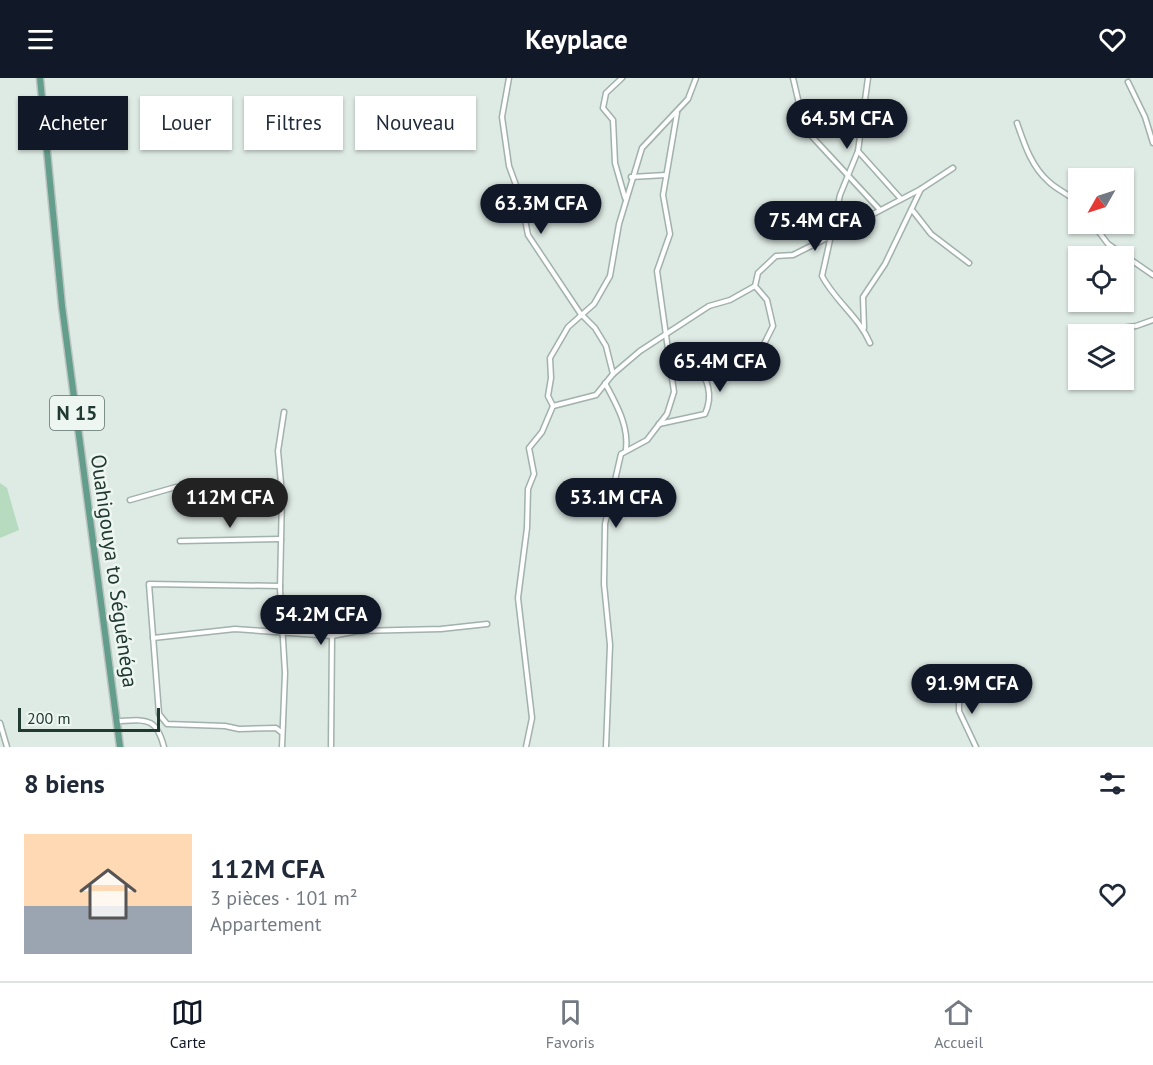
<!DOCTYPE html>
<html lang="fr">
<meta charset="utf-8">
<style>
:root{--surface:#fff;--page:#f2f2f3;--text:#1f2937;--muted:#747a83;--line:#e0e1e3;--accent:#111827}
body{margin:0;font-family:"PT Sans",sans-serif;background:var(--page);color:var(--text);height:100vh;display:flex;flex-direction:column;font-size:22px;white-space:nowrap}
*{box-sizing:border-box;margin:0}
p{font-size:20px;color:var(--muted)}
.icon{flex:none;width:33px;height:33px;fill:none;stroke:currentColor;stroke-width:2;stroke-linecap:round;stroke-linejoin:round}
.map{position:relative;height:669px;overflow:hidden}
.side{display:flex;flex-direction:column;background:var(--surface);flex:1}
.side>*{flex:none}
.top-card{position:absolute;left:18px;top:18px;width:600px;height:54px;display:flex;gap:12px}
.needle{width:39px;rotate:231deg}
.tools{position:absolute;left:1068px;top:90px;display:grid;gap:12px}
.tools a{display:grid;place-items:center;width:66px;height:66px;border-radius:0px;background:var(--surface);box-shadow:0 2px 4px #0004;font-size:30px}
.scale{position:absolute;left:18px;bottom:15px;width:142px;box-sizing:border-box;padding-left:6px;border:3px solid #203931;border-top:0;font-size:16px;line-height:21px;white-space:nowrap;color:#203931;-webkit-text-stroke:4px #eef6f2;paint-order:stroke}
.price{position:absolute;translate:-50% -51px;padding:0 14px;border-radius:21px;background:var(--accent);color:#fff;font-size:20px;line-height:39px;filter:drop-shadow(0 2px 3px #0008)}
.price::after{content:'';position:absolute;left:50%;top:36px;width:18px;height:14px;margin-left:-9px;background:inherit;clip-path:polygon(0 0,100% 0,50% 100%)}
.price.current{background:#222;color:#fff}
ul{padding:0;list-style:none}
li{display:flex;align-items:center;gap:18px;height:150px;padding:0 24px}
li span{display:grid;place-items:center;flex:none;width:168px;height:120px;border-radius:0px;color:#555}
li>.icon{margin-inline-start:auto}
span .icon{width:72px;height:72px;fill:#fffc;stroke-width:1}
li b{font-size:26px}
h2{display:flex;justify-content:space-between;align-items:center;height:72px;padding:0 24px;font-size:26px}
.tag{padding:0 21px;border-radius:0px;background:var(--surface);box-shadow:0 2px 4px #0004;font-size:21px;line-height:54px}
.tag.current{background:var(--accent);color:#fff}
header{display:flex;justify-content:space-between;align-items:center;height:78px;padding:0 24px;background:var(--accent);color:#fff;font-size:27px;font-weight:700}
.menu{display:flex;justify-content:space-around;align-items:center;height:84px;border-top:2px solid var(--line);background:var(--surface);font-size:16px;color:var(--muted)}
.menu a{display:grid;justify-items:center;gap:3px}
.menu .current{color:var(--accent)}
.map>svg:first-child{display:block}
.green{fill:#b7dbbe}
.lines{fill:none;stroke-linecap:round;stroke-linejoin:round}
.street-casing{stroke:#a1b1ab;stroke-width:7}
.primary-casing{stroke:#bcc4c1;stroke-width:9}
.street{stroke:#fff;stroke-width:4}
.primary{stroke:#639e8c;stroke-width:6}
.labels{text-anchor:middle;stroke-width:5;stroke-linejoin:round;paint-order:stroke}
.shield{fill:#eef6f2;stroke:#5e726b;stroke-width:1.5}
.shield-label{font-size:20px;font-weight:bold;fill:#203931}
.street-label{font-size:21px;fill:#203931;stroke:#eef6f2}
</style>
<header><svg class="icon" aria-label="menu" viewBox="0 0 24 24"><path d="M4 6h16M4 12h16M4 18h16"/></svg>Keyplace<svg class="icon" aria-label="heart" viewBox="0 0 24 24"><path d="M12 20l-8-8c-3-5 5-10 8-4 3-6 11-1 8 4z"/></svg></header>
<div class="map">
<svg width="1153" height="669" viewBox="0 0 1153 669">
<rect width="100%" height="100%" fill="#deeae4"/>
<polygon class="green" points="0,405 7,410 19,452 0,460"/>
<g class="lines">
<defs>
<g id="street">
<polyline points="509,0 502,39 509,88 521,121 528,157 580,235 595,250 606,268 613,296"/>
<polyline points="622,0 606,15 603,30 613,42 615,85 625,120"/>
<polyline points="793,0 805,51 880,132"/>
<polyline points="868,0 858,73 901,121"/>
<polyline points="1128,4 1145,39 1153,65"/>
<path d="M1017,45C1024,65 1031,88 1048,103C1057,112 1069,116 1078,125"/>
<path d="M858,73L840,117L822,198C835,223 859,239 870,265"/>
<polyline points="631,99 666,97"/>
<polyline points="913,133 931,156 969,185"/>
<polyline points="1093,146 1108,166 1153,197"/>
<polyline points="755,208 767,222 773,248 761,272"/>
<polyline points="864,250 863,219 885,186 921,111"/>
<polyline points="1090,254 1136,248 1153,242"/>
<path d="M605,305C616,326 629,347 626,372"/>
<polyline points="553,328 596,317 613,296 640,273 709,228 730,222 755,208 758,195 776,178 793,177 833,157 921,111 953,90"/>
<path d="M659,346L705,336C714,316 707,301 696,284L684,282L670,288"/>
<polyline points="130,422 176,409 221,419 282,416"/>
<polyline points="180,463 281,461"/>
<polyline points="280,508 149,506 159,636 167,646 225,648 239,651 276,650 281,654"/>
<polyline points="153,560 235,551 332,558 358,553 441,551 487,546"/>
<path d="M117,643C146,642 156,638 164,669"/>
<polyline points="0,645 7,669"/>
<polyline points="282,669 285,595 280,511 282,416 278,373 284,334"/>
<polyline points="331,669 332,558"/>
<polyline points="526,669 532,640 518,520 527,450 528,411 534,396 529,370 542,354 553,328 548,318 551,300 550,280 568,249 594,226 610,198 619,146 642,70 688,21 696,0"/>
<polyline points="606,669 610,567 604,506 605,446 621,376 647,362 667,336 674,314 657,193 670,156 663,117 677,35"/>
<polyline points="976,669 959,633 959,623 979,606"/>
</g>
<polyline id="primary" points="40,0 62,228 120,669"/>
</defs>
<use href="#street" class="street-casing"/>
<use href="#primary" class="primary-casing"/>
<use href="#street" class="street"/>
<use href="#primary" class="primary"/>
</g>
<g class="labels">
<rect class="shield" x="50" y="318" width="54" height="34" rx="4.5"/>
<g class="shield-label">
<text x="77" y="342">N 15</text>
</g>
<g class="street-label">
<text transform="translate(114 493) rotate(82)" y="7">Ouahigouya to Séguénéga</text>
</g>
</g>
</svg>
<div class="tools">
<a><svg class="needle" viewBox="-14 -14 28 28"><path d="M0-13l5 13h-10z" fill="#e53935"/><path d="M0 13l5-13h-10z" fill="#747a83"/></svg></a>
<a><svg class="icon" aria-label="locate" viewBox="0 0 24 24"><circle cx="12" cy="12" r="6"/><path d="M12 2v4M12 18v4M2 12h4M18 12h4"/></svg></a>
<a><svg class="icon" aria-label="layers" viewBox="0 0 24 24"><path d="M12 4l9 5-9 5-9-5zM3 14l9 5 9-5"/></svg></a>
</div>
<div class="scale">200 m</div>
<b class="price" style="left:847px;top:72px">64.5M CFA</b>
<b class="price" style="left:541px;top:157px">63.3M CFA</b>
<b class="price" style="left:815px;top:174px">75.4M CFA</b>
<b class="price" style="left:720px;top:315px">65.4M CFA</b>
<b class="price current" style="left:230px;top:451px">112M CFA</b>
<b class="price" style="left:616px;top:451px">53.1M CFA</b>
<b class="price" style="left:321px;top:568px">54.2M CFA</b>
<b class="price" style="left:972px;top:637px">91.9M CFA</b>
<div class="top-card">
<a class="tag current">Acheter</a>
<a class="tag">Louer</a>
<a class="tag">Filtres</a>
<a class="tag">Nouveau</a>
</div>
</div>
<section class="side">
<h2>8 biens<svg class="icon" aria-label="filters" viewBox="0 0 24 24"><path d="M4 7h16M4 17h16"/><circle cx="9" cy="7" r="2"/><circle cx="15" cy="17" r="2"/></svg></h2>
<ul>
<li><span style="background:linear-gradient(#ffd9b3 60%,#9aa5b1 0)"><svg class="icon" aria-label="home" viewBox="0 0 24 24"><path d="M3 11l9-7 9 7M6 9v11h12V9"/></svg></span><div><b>112M CFA</b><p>3 pièces · 101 m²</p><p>Appartement</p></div><svg class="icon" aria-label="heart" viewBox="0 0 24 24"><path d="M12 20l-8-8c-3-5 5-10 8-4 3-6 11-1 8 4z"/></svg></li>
</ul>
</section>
<nav class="menu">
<a class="current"><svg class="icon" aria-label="map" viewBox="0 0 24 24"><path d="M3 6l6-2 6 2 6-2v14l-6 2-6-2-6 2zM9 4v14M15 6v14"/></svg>Carte</a>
<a><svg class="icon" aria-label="saved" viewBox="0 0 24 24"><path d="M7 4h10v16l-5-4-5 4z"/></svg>Favoris</a>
<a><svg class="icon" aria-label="home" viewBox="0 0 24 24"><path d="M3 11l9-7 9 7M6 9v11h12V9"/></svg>Accueil</a>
</nav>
